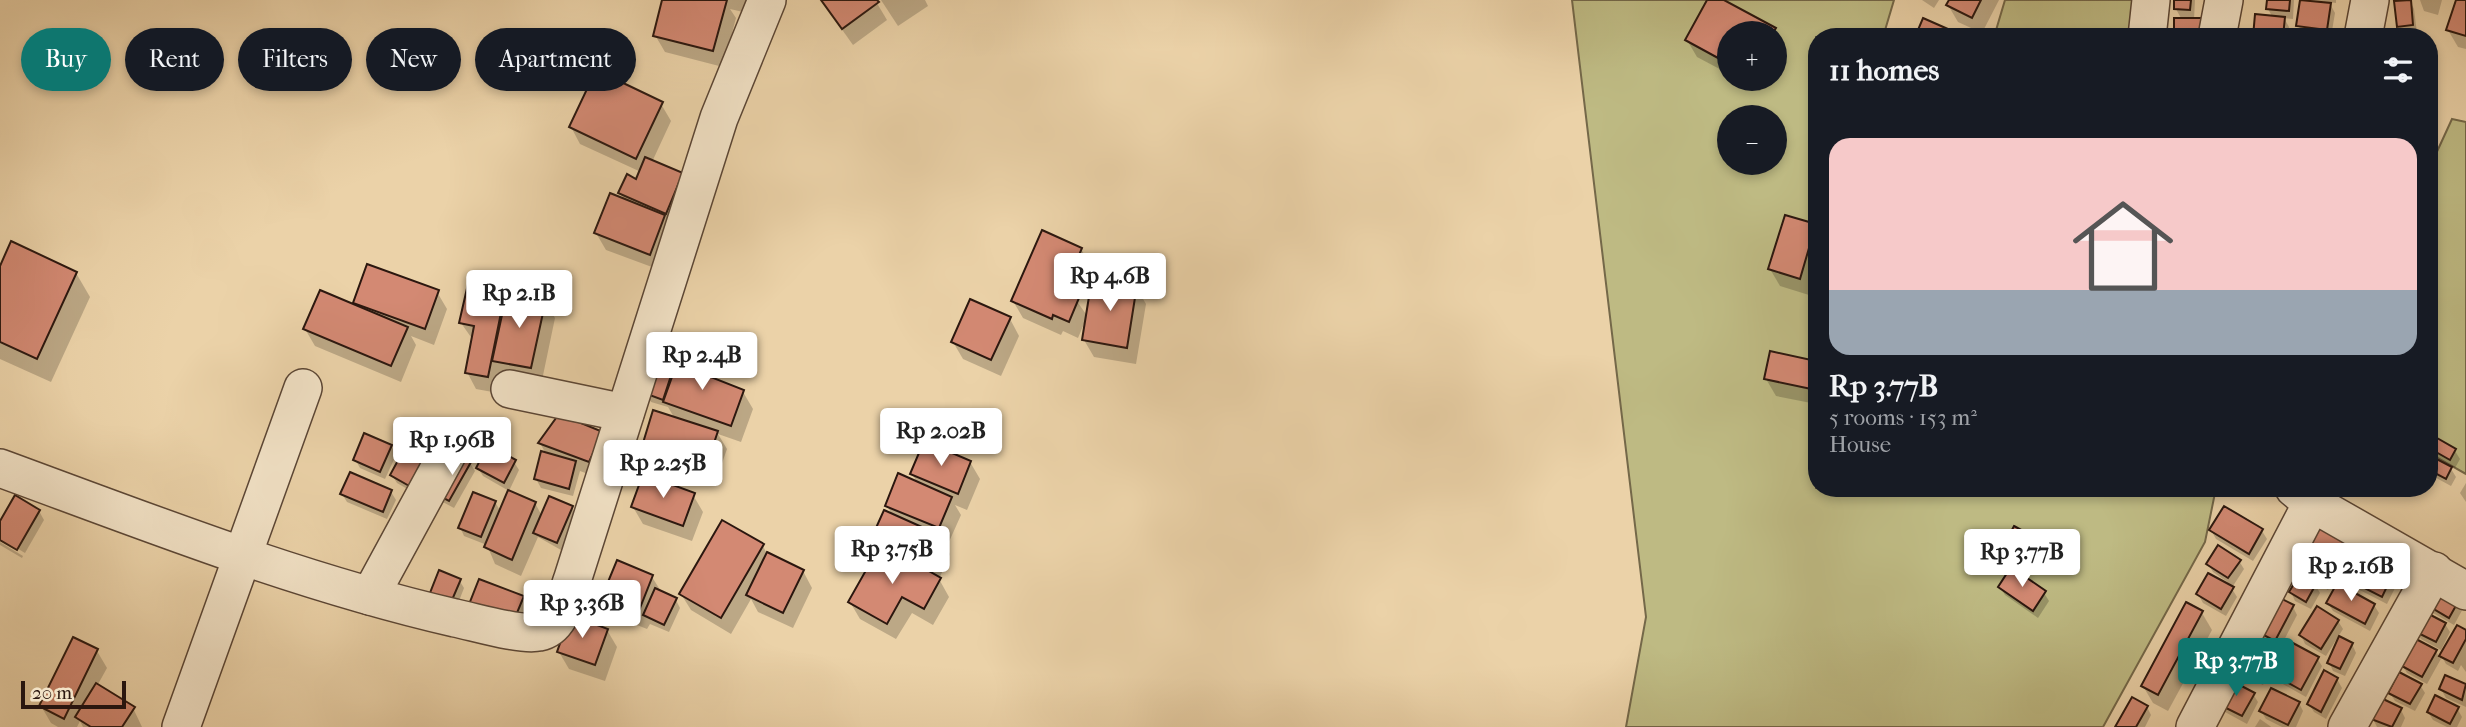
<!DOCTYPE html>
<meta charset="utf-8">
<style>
:root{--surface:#171b24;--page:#242831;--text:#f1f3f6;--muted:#9ea1a6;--accent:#0f766e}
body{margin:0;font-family:"IM FELL French Canon",serif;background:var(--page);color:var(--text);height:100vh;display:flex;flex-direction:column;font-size:26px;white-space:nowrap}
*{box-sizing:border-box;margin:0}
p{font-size:23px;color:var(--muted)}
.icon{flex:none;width:38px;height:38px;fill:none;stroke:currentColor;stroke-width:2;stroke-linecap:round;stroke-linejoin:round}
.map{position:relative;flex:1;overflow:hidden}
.drawer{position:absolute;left:1808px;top:28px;width:630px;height:469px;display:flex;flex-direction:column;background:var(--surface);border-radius:28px;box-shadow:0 4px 10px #0003}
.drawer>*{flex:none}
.guide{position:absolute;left:21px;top:28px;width:665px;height:63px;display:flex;gap:14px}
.buttons{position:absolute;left:1717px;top:21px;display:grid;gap:14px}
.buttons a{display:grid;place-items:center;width:70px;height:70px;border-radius:50%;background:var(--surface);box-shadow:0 4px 10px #0003;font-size:35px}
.scale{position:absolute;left:21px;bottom:18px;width:105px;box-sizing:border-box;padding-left:7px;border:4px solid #2b170f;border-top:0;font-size:19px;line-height:24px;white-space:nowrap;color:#2b170f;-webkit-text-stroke:5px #f2e2c6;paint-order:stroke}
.price{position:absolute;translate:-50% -60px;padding:0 16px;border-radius:7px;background:#fff;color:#222;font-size:23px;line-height:46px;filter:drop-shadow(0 2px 4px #0008)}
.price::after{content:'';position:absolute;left:50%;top:42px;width:21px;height:16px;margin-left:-10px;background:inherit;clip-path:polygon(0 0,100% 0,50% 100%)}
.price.current{background:var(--accent);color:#fff}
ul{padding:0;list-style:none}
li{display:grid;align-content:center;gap:14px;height:371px;padding:0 21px}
li span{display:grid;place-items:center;height:217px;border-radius:21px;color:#555}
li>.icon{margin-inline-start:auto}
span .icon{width:126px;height:126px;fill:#fffc;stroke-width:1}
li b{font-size:30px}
h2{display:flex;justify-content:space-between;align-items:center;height:84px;padding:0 21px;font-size:30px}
.tag{padding:0 24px;border-radius:32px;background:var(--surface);box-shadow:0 4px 10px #0003;font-size:24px;line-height:63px}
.tag.current{background:var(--accent);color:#fff}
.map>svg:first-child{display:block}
.green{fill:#beba83;stroke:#746849;stroke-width:2;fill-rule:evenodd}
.shadow{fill:#0003;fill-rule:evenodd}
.building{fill:#d38973;stroke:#2b170f;stroke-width:2}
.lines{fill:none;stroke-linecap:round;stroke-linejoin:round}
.minor-casing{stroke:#5b4635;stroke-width:40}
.minor{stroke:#f2e2c6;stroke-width:37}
</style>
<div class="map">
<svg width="2466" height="727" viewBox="0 0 2466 727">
<rect width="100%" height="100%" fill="#ebd2a8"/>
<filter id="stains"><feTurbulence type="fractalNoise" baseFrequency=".00286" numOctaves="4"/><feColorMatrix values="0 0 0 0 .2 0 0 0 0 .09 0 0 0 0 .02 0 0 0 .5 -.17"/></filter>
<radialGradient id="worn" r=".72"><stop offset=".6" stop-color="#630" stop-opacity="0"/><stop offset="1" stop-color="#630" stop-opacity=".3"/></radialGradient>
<g class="green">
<path d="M1572,0H1894L1883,37H1816V488H2216L2205,542L2103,727H1626L1646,617ZM1729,33H1774V79H1729ZM1729,117H1774V163H1729Z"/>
<polygon points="2005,0 2137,0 2130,37 1994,37"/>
<polygon points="2452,119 2466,122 2466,474 2429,453 2429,169"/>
</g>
<g class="shadow">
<polygon points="664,0 769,0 765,17 730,9 736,18 723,67 665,52 655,35"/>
<polygon points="821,0 875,0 887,20 853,45"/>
<polygon points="881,0 925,0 928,6 898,26"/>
<polygon points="1709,0 1721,0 1775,29 1784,46 1774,64 1774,33 1729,33 1729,74 1697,57 1687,40"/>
<polygon points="1922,0 1939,0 1934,8"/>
<polygon points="1951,0 1999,0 1982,33 1958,22 1948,5"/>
<polygon points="2176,0 2195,0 2194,20 2182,20 2176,9"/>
<polygon points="2269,0 2294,0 2293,19 2284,18 2289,27 2288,37 2255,37 2273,18 2268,9"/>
<polygon points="2309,0 2336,0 2336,3 2329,2 2335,13 2331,37 2298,37 2299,34 2304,35 2298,25"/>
<polygon points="2420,0 2442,0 2438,15 2424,11"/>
<polygon points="2457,0 2466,0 2466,49 2458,47 2448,30"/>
<polygon points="2410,1 2414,9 2417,33 2408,34 2410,37 2381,37 2404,36 2399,26"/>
<polygon points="1737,79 1766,79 1760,91"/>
<polygon points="661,104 671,121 652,162 682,175 660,270 606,250 596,233 625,201 620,193 637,181 641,172 580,144 571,127"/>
<polygon points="1815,226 1816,270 1809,295 1780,286 1770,269"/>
<polygon points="1081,249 1091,266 1076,300 1088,317 1136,287 1146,304 1136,364 1094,357 1084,340 1086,319 1078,338 1063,331 1061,335 1023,318 1013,301"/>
<polygon points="368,267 437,292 447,309 434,345 411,336 416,345 401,382 315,346 305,329 354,306"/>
<polygon points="0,270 76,273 90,297 51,382 0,359"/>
<polygon points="505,289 508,294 545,301 555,318 541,385 498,393 476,389 467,372 473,340 461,323"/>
<polygon points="1010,319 1019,336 1001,376 963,359 953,342"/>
<polygon points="680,346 686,356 706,363 716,380 743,392 753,409 741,442 718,434 727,449 714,486 677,474 672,487 693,495 703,512 692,541 643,524 633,507 644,476 638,466 675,419 668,407 651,402 646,393"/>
<polygon points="1772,353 1816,362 1816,404 1776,396 1766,379"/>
<polygon points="601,433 599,478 580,471 573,496 541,488 536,479 546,454 540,443"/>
<polygon points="2430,436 2455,451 2460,459 2455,468 2448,464 2456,477 2451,486 2429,474 2429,457 2446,466 2448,464 2430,453"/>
<polygon points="408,445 416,494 397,483 392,475"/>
<polygon points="391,446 396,455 385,479 360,468 355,459"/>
<polygon points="514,462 519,470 509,491 483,476 478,468"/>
<polygon points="970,462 980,479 967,510 955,505 961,515 948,544 944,542 950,554 939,579 949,597 933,625 912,613 896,639 860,619 850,602 880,550 873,539 893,516 887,506 918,484 912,474"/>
<polygon points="470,463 475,471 454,508 439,500"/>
<polygon points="2466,483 2466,502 2460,493"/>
<polygon points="391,492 396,500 387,519 347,502 342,494"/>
<polygon points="495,502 501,512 535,503 542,516 572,508 576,516 561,550 538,537 521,576 495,564 487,545 464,536 460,527"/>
<polygon points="39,511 44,520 25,553 0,538 0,525"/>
<path d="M2328,518L2405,565L2400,576L2389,571L2397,584L2387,604L2344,582L2339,574L2342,568L2317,552L2312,544ZM2354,545L2360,556L2363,562L2349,554Z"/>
<polygon points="2211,530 2262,531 2267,539 2253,561 2216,539"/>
<polygon points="0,542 23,556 22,558 0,545"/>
<polygon points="2044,545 2049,553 2038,573 2008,556 2004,548"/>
<polygon points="763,546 767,554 803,571 812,588 793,628 758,612 751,599 731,634 691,610 681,594"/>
<polygon points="2239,561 2244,569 2233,586 2213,572 2208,564"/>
<polygon points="2300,569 2330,570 2334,579 2328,590 2313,581 2320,593 2311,609 2295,601 2291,592 2307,580"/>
<polygon points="652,577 662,593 676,600 680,608 669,632 650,624 647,629 612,615 603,598"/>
<polygon points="459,580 464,588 454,614 435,607"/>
<polygon points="2000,587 2044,593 2049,601 2038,618 2005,595"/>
<polygon points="2232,589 2237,597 2226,616 2203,603 2198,594"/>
<polygon points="522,598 532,615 480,624"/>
<polygon points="2328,603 2374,605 2379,613 2370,631 2333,611"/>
<polygon points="2429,605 2465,605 2454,625 2433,613"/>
<polygon points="2293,607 2297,615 2280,648 2263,639 2258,631"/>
<polygon points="2202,613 2212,630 2168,711 2153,703 2143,686"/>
<polygon points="2338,621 2343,629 2326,656 2305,644 2301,635"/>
<polygon points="2445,624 2450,632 2441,650 2421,639 2416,631"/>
<polygon points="2458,627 2466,632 2466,672 2461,665 2458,671 2446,664 2442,657 2427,684 2407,673 2402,665 2436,651 2440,659"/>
<polygon points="607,630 617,647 605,681 569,669 559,652"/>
<polygon points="2352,644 2356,653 2345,676 2333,671 2329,662"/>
<polygon points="2271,649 2276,657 2263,685 2245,676 2240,668"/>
<polygon points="97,651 107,668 97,686 133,708 142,727 83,727 80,721 77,727 58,727 51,723 41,706"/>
<polygon points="2317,658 2322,666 2306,697 2281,683 2276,674"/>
<polygon points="2446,677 2466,686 2466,707 2446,698 2441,689"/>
<polygon points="2337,679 2342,688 2326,719 2314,712 2309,704"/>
<polygon points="2420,685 2425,693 2415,711 2395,701 2390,693"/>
<polygon points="2253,694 2258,702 2247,724 2225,712 2220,704"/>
<polygon points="2299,703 2303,711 2296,727 2282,727 2266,719 2261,711"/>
<polygon points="2147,707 2151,715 2145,727 2117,727"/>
<polygon points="2457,708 2462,717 2457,727 2447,727 2433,720 2428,712"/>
<polygon points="2401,710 2405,718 2401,727 2377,727 2373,719"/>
<polygon points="2260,719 2270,726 2271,727 2255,727"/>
</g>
<g class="building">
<polygon points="662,0 727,0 713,51 653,36"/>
<polygon points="821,0 877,0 879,2 842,29"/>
<polygon points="1707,0 1724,0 1776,28 1773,33 1729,33 1729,64 1685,40"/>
<polygon points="1949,0 1981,0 1972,18 1946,5"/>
<polygon points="2174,0 2191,0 2190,10 2174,9"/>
<polygon points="2267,0 2290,0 2289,11 2266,9"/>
<polygon points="2300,0 2331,3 2327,30 2296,26"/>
<polygon points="2411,0 2413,25 2397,27 2394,1"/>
<polygon points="2456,0 2466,0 2466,36 2446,30"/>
<polygon points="2255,14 2285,17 2283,37 2253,37"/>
<polygon points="1923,18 1966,37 1915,37"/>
<polygon points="2174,18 2203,18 2202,37 2174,37"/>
<polygon points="596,70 663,102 636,159 569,127"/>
<polygon points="645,157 683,173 666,214 618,193 627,174 636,179"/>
<polygon points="610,193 665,215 650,255 594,233"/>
<polygon points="1785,215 1816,224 1800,279 1768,269"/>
<polygon points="1042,230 1082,248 1064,291 1079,298 1069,322 1053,315 1052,319 1011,301"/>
<polygon points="11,241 77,272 37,359 0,342 0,266"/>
<polygon points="367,264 439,290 425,329 353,303"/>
<polygon points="1092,278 1137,285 1127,348 1082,340"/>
<polygon points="483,283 506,288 488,377 465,373 474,326 459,323 468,284 482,287"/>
<polygon points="320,290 408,327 391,366 303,329"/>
<polygon points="507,292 546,299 531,368 492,361"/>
<polygon points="970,299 1011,317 991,360 951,342"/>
<polygon points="662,338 681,345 663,400 644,393"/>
<polygon points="1770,351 1816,361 1816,390 1764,379"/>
<polygon points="681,352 707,361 703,374 744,390 731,426 663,402"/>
<polygon points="653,410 718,431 705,470 667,458 662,474 636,466"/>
<polygon points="559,414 603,432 589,462 538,443"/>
<polygon points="364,433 392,445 380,472 353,460"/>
<polygon points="2430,434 2456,449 2450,460 2429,448"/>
<polygon points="924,441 971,461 958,494 910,474"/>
<polygon points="408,442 429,454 411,487 390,475"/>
<polygon points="488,445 516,460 504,483 476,468"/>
<polygon points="541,451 576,461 569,489 534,479"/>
<polygon points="454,452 471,462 449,501 432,492"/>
<polygon points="2429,455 2452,467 2446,479 2429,470"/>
<polygon points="350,472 392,490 383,512 340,494"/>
<polygon points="898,473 952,497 939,528 885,506"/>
<polygon points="643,474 695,493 683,526 631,507"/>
<polygon points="508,490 536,502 512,560 484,547"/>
<polygon points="473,492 496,501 481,537 458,528"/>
<polygon points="15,495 40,510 17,550 0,540 0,521"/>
<polygon points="549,496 573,506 557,543 533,533"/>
<polygon points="2224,506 2263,529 2249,554 2209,530"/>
<polygon points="884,510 942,536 929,564 871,539"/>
<polygon points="2327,516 2353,531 2336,560 2310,544"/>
<polygon points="722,520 764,544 721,618 679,594"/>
<polygon points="2014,526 2045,543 2033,565 2002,548"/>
<polygon points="2218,545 2241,560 2228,578 2206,564"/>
<polygon points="878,549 910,567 913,562 941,578 924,609 902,597 887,624 848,602"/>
<polygon points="767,552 804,570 783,613 746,595"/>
<polygon points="2348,552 2393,574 2382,597 2337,574"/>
<polygon points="2306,554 2331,569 2323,583 2298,569"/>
<polygon points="617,560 653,575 638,613 601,599"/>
<polygon points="2011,567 2046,591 2033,611 1998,587"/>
<polygon points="439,570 461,579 449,607 428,598"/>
<polygon points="2208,573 2234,587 2221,609 2196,594"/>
<polygon points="2300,574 2316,584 2306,602 2289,592"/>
<polygon points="479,579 524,596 512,625 468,607"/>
<polygon points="2439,582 2462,595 2449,618 2427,605"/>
<polygon points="2337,583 2375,604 2365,624 2326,603"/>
<polygon points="655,588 677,598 664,625 643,615"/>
<polygon points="2274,595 2294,605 2275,641 2256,631"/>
<polygon points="2186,602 2203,611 2158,695 2141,686"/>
<polygon points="2317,606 2339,620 2321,649 2299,635"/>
<polygon points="2423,611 2446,623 2436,642 2414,631"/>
<polygon points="570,615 608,629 595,665 557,652"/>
<polygon points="2457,625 2466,630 2466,639 2453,663 2439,656"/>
<polygon points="2339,636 2353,643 2340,669 2327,663"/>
<polygon points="73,637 98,649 64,719 39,706"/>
<polygon points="2414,638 2437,650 2422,677 2400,665"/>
<polygon points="2251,639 2272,648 2259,677 2238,668"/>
<polygon points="2291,642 2319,657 2301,690 2274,675"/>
<polygon points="2324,670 2338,678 2321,712 2307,704"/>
<polygon points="2399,672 2422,684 2410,704 2388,693"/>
<polygon points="2445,675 2466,684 2462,700 2439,689"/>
<polygon points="2230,680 2255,693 2242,716 2218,704"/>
<polygon points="96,683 135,707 122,727 91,727 75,717"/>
<polygon points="2271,688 2300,702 2288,725 2259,711"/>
<polygon points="2435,695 2459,707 2450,724 2427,712"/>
<polygon points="2132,697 2148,706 2136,727 2115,727"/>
<polygon points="2381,698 2402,708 2392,727 2371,719"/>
</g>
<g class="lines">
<defs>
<g id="minor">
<polyline points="2147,37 2151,0"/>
<polyline points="2217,37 2224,0"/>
<polyline points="2363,37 2370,0"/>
<polyline points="510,389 625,413"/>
<path d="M0,468C150,523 299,582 455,618C475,622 521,636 539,632C561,628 566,598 572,581L719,118L767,0"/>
<polyline points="2294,488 2312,503 2466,591"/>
<polyline points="370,596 451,447"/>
<polyline points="181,727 303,388"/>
<polyline points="2195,727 2312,503"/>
<polyline points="2347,727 2434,571"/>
</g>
</defs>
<use href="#minor" class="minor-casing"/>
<use href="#minor" class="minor"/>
</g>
<rect width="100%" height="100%" filter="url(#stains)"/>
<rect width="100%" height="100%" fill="url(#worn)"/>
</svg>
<div class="buttons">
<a>+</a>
<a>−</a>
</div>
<div class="scale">20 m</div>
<b class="price" style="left:1110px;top:313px">Rp 4.6B</b>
<b class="price" style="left:519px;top:330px">Rp 2.1B</b>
<b class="price" style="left:702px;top:392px">Rp 2.4B</b>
<b class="price" style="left:941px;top:468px">Rp 2.02B</b>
<b class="price" style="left:452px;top:477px">Rp 1.96B</b>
<b class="price" style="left:663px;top:500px">Rp 2.25B</b>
<b class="price" style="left:892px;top:586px">Rp 3.75B</b>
<b class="price" style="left:2022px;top:589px">Rp 3.77B</b>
<b class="price" style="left:2351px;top:603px">Rp 2.16B</b>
<b class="price" style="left:582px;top:640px">Rp 3.36B</b>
<b class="price current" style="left:2236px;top:698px">Rp 3.77B</b>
<div class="guide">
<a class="tag current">Buy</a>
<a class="tag">Rent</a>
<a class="tag">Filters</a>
<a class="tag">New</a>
<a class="tag">Apartment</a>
</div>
<section class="drawer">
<h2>11 homes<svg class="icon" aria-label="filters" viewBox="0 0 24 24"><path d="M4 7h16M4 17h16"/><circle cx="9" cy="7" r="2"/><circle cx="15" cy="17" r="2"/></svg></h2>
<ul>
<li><span style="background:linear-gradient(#f6c9c9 70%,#9aa5b1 0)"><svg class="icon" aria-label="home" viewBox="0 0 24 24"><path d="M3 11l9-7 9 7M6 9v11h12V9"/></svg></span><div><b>Rp 3.77B</b><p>5 rooms · 153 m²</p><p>House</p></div></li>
</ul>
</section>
</div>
